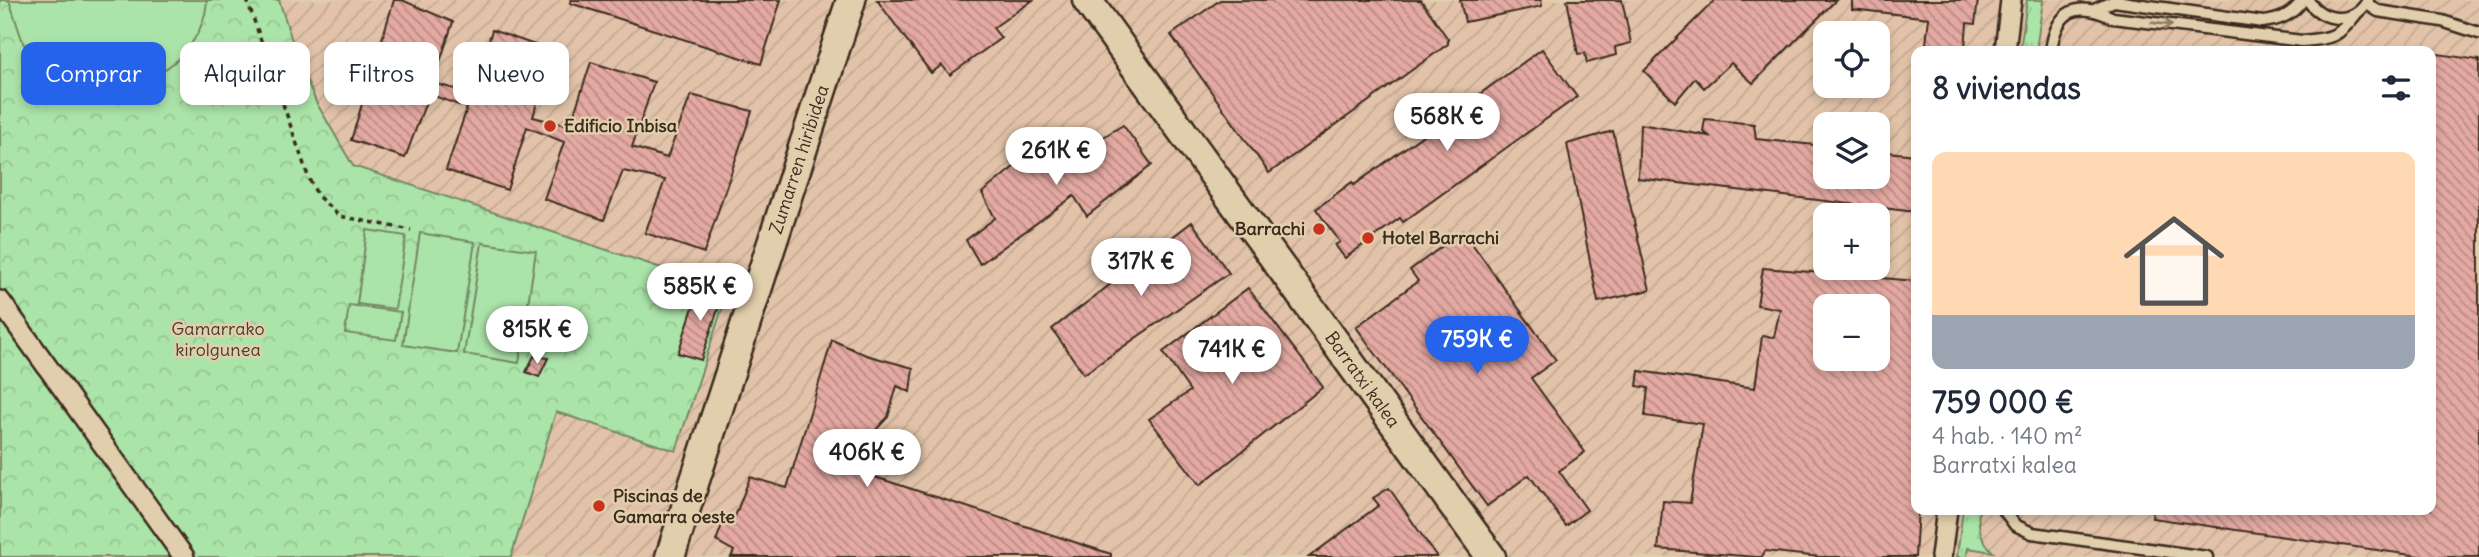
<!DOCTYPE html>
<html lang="es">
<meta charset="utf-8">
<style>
:root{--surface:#fff;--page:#f2f2f3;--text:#1f2937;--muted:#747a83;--accent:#2563eb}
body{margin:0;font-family:Delius,sans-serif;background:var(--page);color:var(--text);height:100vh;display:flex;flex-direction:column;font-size:26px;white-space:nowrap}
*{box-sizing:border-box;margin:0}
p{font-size:23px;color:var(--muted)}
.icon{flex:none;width:38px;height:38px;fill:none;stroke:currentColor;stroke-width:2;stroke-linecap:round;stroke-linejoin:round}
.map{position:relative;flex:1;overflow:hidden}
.panel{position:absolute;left:1911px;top:46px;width:525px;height:469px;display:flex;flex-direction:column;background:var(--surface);border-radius:14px;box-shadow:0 4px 10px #0003}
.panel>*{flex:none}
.hud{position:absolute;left:21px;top:42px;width:665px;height:63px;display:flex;gap:14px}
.fabs{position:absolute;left:1813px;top:21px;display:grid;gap:14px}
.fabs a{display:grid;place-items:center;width:77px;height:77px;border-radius:14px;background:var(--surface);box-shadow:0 4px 10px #0003;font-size:35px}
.price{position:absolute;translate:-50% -60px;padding:0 16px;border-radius:24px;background:#fff;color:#222;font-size:23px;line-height:46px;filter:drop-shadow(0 2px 4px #0008)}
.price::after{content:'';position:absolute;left:50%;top:42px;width:21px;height:16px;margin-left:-10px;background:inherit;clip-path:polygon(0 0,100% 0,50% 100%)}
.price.active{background:var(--accent);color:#fff}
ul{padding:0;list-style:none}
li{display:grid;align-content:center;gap:14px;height:371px;padding:0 21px}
li span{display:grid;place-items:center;height:217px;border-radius:14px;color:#555}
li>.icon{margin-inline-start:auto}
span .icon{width:126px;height:126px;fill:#fffc;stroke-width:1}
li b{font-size:30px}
h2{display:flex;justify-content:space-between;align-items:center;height:84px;padding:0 21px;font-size:30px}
.chip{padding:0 24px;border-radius:14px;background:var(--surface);box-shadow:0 4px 10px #0003;font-size:24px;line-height:63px}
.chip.active{background:var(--accent);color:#fff}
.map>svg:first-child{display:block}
.industrial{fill:url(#industrial-furrows);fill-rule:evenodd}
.grass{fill:url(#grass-tufts);stroke:#738764;stroke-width:2}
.forest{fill:url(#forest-crowns);stroke:#738764;stroke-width:2}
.pitch{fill:#abe4a9;stroke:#738764;stroke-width:2}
.building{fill:url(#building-back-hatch);stroke:#3b2a1e;stroke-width:2;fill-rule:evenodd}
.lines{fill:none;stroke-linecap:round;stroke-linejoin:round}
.lane-casing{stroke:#3b2a1e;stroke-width:15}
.street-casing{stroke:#3b2a1e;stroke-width:24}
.secondary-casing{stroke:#3b2a1e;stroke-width:33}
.path{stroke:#3b2a1e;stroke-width:3.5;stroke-dasharray:5 5;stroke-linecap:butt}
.lane{stroke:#e1ceac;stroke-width:10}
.street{stroke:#e1ceac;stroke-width:19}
.secondary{stroke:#e1ceac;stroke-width:28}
.oneway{stroke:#8e7c65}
.poi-dot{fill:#c8321e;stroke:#e1ceac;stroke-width:2.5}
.labels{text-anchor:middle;stroke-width:5;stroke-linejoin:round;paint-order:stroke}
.poi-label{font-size:18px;font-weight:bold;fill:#3b2a1e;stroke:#e1ceac;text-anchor:start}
.street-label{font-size:18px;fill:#3b2a1e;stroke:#e1ceac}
.park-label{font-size:18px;fill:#463d2c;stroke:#e1ceac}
</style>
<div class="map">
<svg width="2479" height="557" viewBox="0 0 2479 557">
<defs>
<pattern id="industrial-furrows" width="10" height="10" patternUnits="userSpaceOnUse" patternTransform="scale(1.75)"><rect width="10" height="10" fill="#e2c3a9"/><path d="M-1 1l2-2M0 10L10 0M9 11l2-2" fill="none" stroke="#c3a891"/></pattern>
<pattern id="grass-tufts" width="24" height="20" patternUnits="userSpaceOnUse" patternTransform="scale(1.75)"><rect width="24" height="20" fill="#abe4a9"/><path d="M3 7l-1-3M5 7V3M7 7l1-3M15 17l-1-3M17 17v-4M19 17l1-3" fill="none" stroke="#94c491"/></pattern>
<pattern id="forest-crowns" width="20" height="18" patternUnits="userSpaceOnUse" patternTransform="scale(1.75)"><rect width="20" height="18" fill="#abe4a9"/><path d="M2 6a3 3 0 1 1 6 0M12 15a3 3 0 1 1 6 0" fill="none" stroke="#94c491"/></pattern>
<pattern id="building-back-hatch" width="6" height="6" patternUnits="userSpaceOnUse" patternTransform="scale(1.75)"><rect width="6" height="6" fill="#e3a9a2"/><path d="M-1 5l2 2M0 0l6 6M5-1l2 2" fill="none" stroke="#b98a83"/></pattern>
</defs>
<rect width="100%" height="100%" fill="#e1ceac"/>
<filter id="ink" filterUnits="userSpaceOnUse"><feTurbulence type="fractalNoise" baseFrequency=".0143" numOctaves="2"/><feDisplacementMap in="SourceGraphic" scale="14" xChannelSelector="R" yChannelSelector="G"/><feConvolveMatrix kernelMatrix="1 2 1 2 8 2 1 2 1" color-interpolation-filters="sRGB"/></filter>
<g filter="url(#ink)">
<path class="industrial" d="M279,0H2479V557H511L556,412L728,290L352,166L316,102L298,59ZM1825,33H1878V86H1825ZM1916,51H2431V509H1916ZM1825,124H1878V177H1825ZM1825,215H1878V268H1825ZM1825,306H1878V359H1825Z"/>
<g class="grass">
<polygon points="2027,0 2043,0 2036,51 2020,51"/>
<path d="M1963,509H1979C1977,527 1981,540 1993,552L1968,548L1967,557H1957Z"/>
</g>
<polygon class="forest" points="0,0 279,0 298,59 316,102 353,166 728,290 676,451 556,412 511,557 0,557"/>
<g class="pitch">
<path d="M9,0H207V1C202,65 126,104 69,84C56,80 41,72 33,60C21,44 16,19 9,0Z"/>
<polygon points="367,230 406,236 395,309 357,304"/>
<polygon points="420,233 475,242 457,353 403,345"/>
<polygon points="482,243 536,251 519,363 464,354"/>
<polygon points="349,305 401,312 396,340 345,333"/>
</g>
<g class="building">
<polygon points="394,0 402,0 453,22 433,83 473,94 492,30 552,51 533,117 570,126 591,62 654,82 632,147 667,158 691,95 752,111 704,253 645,233 665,180 623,171 604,220 544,199 564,142 527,127 507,190 446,170 467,108 429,94 405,158 351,140"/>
<polygon points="571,0 781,0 761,64 570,3"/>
<polygon points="877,0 1033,0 993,28 1001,38 950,75 942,65 931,73"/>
<polygon points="1220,0 1421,0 1448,39 1448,44 1269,173 1171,35"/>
<polygon points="1460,0 1541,0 1542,6 1465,22"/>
<polygon points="1567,0 1622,0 1631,43 1615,47 1616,55 1587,63 1585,53 1578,54"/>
<polygon points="1715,0 1836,0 1753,83 1731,63 1704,88 1695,78 1675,102 1644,71"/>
<polygon points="1852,0 1978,0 1975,24 1967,23 1965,49 1926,44 1929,18 1852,9"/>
<polygon points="1542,49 1577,97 1403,222 1400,218 1345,258 1335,245 1340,242 1316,209 1352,182 1354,185"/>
<polygon points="2431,53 2479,60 2479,557 2426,557 2152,518 2153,509 2431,509"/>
<polygon points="1705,119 1754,124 1756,139 1825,146 1825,177 1878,177 1878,151 1916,155 1916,212 1638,178 1640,124 1709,136 1703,131"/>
<polygon points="1123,125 1152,165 1087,216 1074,196 980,264 966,240 995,218 982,193 1044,142 1061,163"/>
<polygon points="1613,131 1650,290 1598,302 1567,144"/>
<polygon points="1192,222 1229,273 1084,374 1052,329"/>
<polygon points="1463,231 1556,360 1531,378 1585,452 1559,471 1587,510 1566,526 1529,475 1487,506 1356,327 1418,281 1410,270"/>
<path d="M1763,268L1916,281V509H1918L1915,557H1820L1765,551L1762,557H1756L1658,549L1663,501L1690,503L1703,424L1645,416L1648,388L1637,386L1639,371L1755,388L1762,336L1774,337L1780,309L1757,305ZM1825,306H1878V359H1825Z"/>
<polygon points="700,286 723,294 701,360 678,353"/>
<polygon points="1248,288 1323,387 1200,485 1149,419 1190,391 1163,352"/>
<polygon points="832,340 866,355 913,368 910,392 897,386 888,417 874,432 869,475 1111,554 1111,557 731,557 734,551 716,541 725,517 734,519 750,477 787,488"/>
<polygon points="534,356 548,358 539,377 526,372"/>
<polygon points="1389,488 1437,557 1309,557 1379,505 1373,498"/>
</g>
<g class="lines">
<defs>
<g id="lane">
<path d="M2308,0C2322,23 2355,25 2368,0"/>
<polyline points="2367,4 2378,11 2442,21 2479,33"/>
<path d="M2096,9L2114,1L2263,22C2280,20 2292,15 2303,0"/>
<path d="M2051,51C2056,10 2077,0 2113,18L2302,41C2330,39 2339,37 2356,14"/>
<polyline points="2003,509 2015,525 2032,533 2207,557"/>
</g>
<g id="street">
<polyline points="2005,51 2011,0"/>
<polyline points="0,301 184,557"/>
<polyline points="1941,557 1947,509"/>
</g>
<g id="secondary">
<path id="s1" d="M1087,0L1491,557"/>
<path id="s2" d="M670,557L851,0"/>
</g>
</defs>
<use href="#lane" class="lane-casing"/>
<use href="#street" class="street-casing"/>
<use href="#secondary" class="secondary-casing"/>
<polyline class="path" points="247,0 309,179 318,196 339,216 411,230"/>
<use href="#lane" class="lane"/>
<use href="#street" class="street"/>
<use href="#secondary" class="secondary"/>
</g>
<defs><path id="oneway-shaft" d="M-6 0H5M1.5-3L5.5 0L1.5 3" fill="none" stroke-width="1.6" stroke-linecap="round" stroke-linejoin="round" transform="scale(1.75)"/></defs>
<use class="oneway" href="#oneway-shaft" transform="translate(2162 24) rotate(7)"/>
</g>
<g class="poi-dot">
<circle cx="550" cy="126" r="7"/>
<circle cx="1319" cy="229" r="7"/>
<circle cx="1368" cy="238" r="7"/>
<circle cx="599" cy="506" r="7"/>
</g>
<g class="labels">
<g class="poi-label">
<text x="564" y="132">Edificio Inbisa</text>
<text x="1305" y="235" text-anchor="end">Barrachi</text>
<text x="1382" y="244">Hotel Barrachi</text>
<text x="613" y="502">Piscinas de<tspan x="613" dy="21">Gamarra oeste</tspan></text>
</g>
<g class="street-label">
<text dy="6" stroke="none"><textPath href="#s2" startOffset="418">Zumarren hiribidea</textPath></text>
<text dy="6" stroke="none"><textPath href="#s1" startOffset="469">Barratxi kalea</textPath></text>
</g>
<g class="park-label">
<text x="218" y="335">Gamarrako<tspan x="218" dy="21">kirolgunea</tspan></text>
</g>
</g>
</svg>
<div class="fabs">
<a><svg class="icon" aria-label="locate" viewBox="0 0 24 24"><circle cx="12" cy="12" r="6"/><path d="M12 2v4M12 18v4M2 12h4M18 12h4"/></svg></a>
<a><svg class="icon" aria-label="layers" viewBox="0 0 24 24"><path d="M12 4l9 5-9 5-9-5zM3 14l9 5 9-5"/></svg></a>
<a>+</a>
<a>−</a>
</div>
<b class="price" style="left:1447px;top:153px">568K €</b>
<b class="price" style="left:1056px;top:187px">261K €</b>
<b class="price" style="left:1141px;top:298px">317K €</b>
<b class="price" style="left:700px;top:323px">585K €</b>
<b class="price" style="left:537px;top:366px">815K €</b>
<b class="price active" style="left:1477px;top:376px">759K €</b>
<b class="price" style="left:1232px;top:386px">741K €</b>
<b class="price" style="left:867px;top:489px">406K €</b>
<div class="hud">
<a class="chip active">Comprar</a>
<a class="chip">Alquilar</a>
<a class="chip">Filtros</a>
<a class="chip">Nuevo</a>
</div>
<section class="panel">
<h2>8 viviendas<svg class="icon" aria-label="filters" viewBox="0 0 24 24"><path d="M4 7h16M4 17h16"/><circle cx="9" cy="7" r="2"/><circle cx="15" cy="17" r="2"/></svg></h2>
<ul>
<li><span style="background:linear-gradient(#ffd9b3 75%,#9aa5b1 0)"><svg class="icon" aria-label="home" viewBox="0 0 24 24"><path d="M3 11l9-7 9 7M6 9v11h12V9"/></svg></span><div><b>759 000 €</b><p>4 hab. · 140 m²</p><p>Barratxi kalea</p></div></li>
</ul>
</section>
</div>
